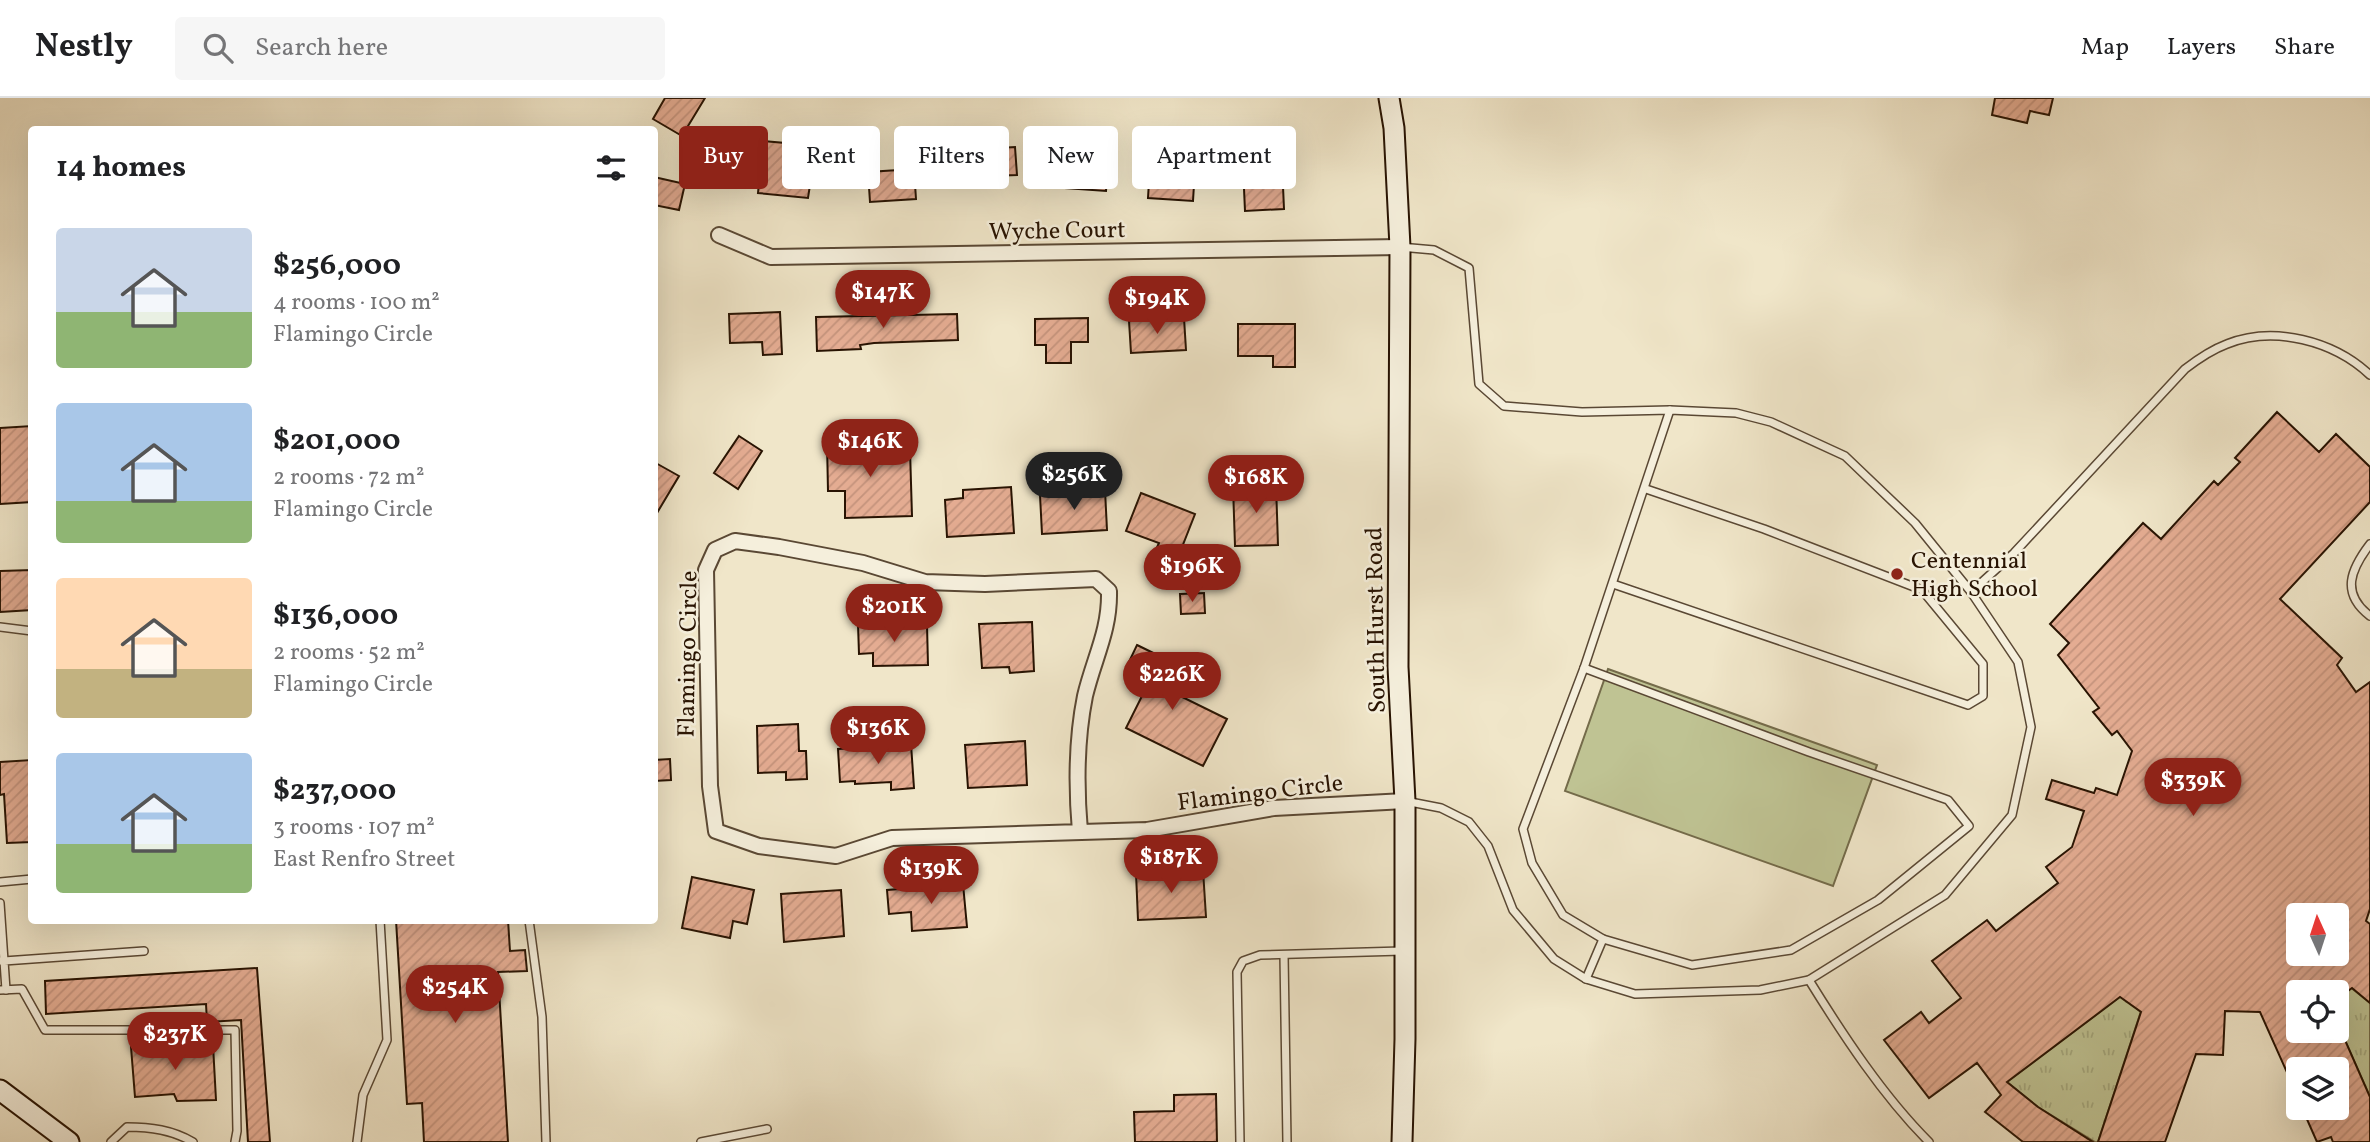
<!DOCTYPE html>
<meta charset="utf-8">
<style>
:root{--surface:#fff;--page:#f6f6f6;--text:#202124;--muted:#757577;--line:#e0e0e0;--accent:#8f2418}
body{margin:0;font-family:Vollkorn,serif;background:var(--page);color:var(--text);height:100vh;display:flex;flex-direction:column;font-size:26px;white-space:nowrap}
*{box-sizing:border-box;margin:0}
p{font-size:23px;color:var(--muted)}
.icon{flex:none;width:38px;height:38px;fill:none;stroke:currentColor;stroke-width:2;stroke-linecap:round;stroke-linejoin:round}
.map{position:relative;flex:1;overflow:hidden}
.sheet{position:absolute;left:28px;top:28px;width:630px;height:798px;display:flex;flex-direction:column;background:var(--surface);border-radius:7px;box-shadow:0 7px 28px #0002}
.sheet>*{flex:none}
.banner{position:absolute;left:679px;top:28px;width:665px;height:63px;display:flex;gap:14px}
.needle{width:46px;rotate:357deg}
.tools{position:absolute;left:2286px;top:805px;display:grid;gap:14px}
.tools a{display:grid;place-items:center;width:63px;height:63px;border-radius:7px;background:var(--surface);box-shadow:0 7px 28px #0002;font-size:35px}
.price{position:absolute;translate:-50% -60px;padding:0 16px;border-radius:24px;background:var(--accent);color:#fff;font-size:23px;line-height:46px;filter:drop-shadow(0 2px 4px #0008)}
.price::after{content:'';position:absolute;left:50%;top:42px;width:21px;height:16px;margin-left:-10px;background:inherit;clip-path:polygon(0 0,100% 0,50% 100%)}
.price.on{background:#222;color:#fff}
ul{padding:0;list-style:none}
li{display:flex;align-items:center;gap:21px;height:175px;padding:0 28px}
li span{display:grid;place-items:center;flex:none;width:196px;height:140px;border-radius:7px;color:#555}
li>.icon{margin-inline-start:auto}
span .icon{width:84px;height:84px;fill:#fffc;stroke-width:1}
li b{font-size:30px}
h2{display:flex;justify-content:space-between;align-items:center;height:84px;padding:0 28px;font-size:30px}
.pill{padding:0 24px;border-radius:7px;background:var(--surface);box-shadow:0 7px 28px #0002;font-size:24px;line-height:63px}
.pill.on{background:var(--accent);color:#fff}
header{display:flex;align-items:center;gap:42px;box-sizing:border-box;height:98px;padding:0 35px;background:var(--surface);border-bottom:2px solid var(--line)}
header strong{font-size:33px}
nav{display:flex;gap:38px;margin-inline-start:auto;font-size:24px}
.search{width:490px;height:63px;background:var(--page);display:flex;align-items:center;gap:18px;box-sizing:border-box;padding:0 24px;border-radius:7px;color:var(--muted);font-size:26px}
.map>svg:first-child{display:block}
.grass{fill:url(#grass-tufts);stroke:#746b4a;stroke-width:2}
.garden{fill:#bfc393;stroke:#746b4a;stroke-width:2}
.building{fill:url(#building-hatch);stroke:#281302;stroke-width:2;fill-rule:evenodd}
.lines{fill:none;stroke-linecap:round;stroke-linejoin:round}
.lane-casing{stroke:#5a4834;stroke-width:10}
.street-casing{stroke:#5a4834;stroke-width:18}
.secondary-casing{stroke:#281302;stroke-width:23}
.lane{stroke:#f5efdc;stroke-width:7}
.street{stroke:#f5efdc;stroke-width:14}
.secondary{stroke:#f5efdc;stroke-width:19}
.poi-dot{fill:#8f2418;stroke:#f5efdc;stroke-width:2.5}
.labels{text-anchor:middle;stroke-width:5;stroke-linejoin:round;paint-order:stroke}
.street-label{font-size:24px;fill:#281302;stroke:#f5efdc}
.poi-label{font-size:24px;fill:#281302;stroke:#f5efdc;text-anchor:start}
</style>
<header>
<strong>Nestly</strong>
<div class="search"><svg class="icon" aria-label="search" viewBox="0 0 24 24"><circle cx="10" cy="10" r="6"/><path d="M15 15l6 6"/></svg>Search here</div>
<nav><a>Map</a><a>Layers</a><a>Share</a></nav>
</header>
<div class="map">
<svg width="2370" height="1044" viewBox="0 0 2370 1044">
<defs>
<pattern id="grass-tufts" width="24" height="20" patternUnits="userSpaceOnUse" patternTransform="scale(1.75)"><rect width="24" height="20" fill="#bfc393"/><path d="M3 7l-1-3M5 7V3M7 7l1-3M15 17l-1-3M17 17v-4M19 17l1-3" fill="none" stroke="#a4a77d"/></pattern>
<pattern id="building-hatch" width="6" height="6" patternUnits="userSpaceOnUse" patternTransform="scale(1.75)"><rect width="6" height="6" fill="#e4ac92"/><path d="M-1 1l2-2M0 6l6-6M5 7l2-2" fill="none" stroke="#c4937c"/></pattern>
</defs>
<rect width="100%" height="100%" fill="#f0e6c9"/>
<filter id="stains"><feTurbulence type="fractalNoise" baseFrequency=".00286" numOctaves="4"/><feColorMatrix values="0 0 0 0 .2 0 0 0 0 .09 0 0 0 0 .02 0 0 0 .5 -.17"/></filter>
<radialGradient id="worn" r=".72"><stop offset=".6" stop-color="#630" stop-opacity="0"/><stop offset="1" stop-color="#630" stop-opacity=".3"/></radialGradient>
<g class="grass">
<polygon points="2339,880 2370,905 2370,999 2336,922 2336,902 2347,894"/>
<polygon points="2130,891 2145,901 2098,1044 2095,1044 2038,1009 2007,984"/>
</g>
<polygon class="garden" points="1608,571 1877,667 1833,788 1565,693"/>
<g class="building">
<polygon points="665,0 705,0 682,38 653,21"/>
<polygon points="1995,0 2053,0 2049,17 2030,13 2027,25 1992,17"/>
<polygon points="763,43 785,45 784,57 818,60 818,54 839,55 837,88 810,87 808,100 758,95"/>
<polygon points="1015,49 1017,77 962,79 961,52"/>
<polygon points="1053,61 1108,65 1106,93 1051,89"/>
<polygon points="1282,66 1284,111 1245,113 1243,68"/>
<polygon points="1150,67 1195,70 1193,103 1148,100"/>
<polygon points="914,71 916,101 870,104 868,74"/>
<polygon points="654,79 685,86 679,112 654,107"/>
<polygon points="780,214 782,256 763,257 762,244 730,245 729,216"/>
<polygon points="957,216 958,242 874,245 860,247 861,251 817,253 816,219"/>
<polygon points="1088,220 1088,244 1071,244 1071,265 1046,265 1046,247 1035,247 1035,221"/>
<polygon points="1184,220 1186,252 1131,255 1129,223"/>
<polygon points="1238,226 1295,226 1295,269 1273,269 1273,258 1238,258"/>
<path d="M2277,314L2319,354L2336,336L2370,369V404L2280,501L2342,560L2337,567L2356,594L2370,584V811L2366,823L2370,826V905L2352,890L2336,902V894H2298V933H2341L2370,999V1044H2333L2331,1039L2317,1044L2302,1010H2336V971H2298V999L2260,914L2225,913L2223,957L2196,956L2165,1044H2098L2141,914L2120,899L2007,984L2038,1009L2093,1044H2023L1985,1014L2001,997L1977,965L1929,1000L1884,942L1921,914L1929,925L1961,900L1932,863L1987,822L1996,833L2058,785L2046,769L2072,749L2084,713L2046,701L2052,682L2094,695L2096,690L2117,697L2132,653L2117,633L2112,637L2093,614L2099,610L2058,557L2069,545L2050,526L2143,425L2161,441L2214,383L2218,387L2240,364L2235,360ZM2298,817H2336V856H2298Z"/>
<polygon points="32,328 32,404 0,406 0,330"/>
<polygon points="739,338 762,353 738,391 714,375"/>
<polygon points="871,343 871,353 910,352 912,418 845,420 845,393 828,393 827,344"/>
<polygon points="654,364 679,378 654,420"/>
<polygon points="1276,386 1278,447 1235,448 1233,388"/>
<polygon points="1011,389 1014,435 947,439 945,402 963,400 963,392"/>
<polygon points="1105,392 1107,432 1042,436 1040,397"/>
<polygon points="1141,395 1195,416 1175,467 1153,458 1159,445 1126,433"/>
<polygon points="32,472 32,512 0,514 0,473"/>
<polygon points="1204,495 1205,515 1181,516 1180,496"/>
<polygon points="911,524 911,527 927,527 928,567 873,568 873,555 859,556 858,526"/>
<polygon points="1032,524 1034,573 1010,575 1009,569 982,570 979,526"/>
<polygon points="1137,547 1180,568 1168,592 1227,621 1203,668 1126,630 1151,580 1127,568"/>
<polygon points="798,626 799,653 806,653 807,681 786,682 786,674 758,675 757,628"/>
<polygon points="1025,643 1027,687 968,690 965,647"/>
<polygon points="911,646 914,690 891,692 891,684 855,686 855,683 840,684 838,651"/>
<polygon points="670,661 671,682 654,683 654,662"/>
<polygon points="32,662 32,744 7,745 4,696 0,697 0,664"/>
<polygon points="1203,772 1206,819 1138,822 1136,775"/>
<polygon points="692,779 754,792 747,826 733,823 730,840 682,830"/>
<polygon points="963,786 967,829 912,833 911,814 889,816 887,792"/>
<polygon points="841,792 844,838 784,844 781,796"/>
<polygon points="396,822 508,822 510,853 525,852 527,873 498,874 508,1044 424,1044 422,1005 407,1006"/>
<polygon points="257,870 270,1044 248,1044 241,922 207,924 206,906 46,916 45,883"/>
<polygon points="213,947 216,1002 177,1003 174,996 135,999 131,949"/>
<polygon points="1216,996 1217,1044 1135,1044 1134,1014 1174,1013 1174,997"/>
</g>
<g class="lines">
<defs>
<g id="lane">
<polyline points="1400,149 1434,152 1469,170 1479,286 1504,308 1582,314 1670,312 1736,315 1771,324 1845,358 1915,425 1971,494 2018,564 2031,629 2012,717 1945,797 1809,882 1760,892 1635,896 1586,881 1554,861 1513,812 1488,748 1469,724 1441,710 1405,703"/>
<path d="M2370,446C2351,471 2340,495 2370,518"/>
<polyline points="1613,486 1968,607 1983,598 1983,566 1922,492 1764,431 1646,391"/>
<path d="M1971,494L2014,455L2185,271C2198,261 2211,252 2227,246C2274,227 2334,243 2370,277"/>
<polyline points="0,529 32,533"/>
<polyline points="1584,570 1809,654 1948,702 1969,728 1878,802 1791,852 1692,867 1603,841"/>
<polyline points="0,784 32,781"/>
<polyline points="0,805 4,863 0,863"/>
<polyline points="529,822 542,919 546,1044"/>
<polyline points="1284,857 1287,1044"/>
<polyline points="1586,881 1603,841 1563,817 1532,765 1523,731 1584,570 1670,312"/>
<path d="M1809,882C1843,937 1883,998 1929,1044"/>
<polyline points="0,892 22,891 45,932 235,932 237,1033 235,1044"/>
<polyline points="6,892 4,863 144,853"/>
<path d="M111,1044L127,1029C151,1029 172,1032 193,1044"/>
<polyline points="357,1044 363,997 387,942 380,822"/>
<polyline points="701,1044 767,1031"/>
<polyline points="1240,1044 1237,874 1243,863 1260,857 1402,853"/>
</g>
<g id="street">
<polyline points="719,137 771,159 1400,149"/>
<path d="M1080,734C1076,688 1076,643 1085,598C1094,560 1110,533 1109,493L1096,481L985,486L925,484L863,465L779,449L735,443L715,452L706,472L710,688L716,733L759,748L836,758L892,740L1147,732L1274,710L1405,703"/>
</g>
<g id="secondary">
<polyline points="1389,0 1394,30 1400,149 1398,569 1405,703 1405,941 1402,1044"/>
<polyline points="0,992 69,1044"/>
</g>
</defs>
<use href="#lane" class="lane-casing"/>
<use href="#street" class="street-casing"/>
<use href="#secondary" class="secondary-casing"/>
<use href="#lane" class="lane"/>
<use href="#street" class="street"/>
<use href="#secondary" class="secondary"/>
</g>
<circle class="poi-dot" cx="1897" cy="476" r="7"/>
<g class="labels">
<g class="street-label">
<text transform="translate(1057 132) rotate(-1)" y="8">Wyche Court</text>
<text transform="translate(1375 522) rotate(-91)" y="8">South Hurst Road</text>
<text transform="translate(687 556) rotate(-89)" y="8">Flamingo Circle</text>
<text transform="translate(1260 694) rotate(-7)" y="8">Flamingo Circle</text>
</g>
<g class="poi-label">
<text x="1911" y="470">Centennial<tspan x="1911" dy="28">High School</tspan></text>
</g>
</g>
<rect width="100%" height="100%" filter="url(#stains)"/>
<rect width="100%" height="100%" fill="url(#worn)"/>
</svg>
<div class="tools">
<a><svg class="needle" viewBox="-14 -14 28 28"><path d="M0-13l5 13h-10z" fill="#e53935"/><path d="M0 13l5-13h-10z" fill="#757577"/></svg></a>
<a><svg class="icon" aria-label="locate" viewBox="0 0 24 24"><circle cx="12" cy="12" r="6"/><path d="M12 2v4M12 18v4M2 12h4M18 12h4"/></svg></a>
<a><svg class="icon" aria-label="layers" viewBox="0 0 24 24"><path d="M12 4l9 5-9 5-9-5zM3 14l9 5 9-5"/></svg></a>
</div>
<b class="price" style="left:883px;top:232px">$147K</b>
<b class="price" style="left:1157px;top:238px">$194K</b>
<b class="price" style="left:870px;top:381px">$146K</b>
<b class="price on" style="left:1074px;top:414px">$256K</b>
<b class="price" style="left:1256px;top:417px">$168K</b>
<b class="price" style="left:1192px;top:506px">$196K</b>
<b class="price" style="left:894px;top:546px">$201K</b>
<b class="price" style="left:1172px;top:614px">$226K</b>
<b class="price" style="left:878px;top:668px">$136K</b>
<b class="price" style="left:2193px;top:720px">$339K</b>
<b class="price" style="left:1171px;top:797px">$187K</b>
<b class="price" style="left:931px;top:808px">$139K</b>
<b class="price" style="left:455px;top:927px">$254K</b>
<b class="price" style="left:175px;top:974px">$237K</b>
<div class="banner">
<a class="pill on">Buy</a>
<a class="pill">Rent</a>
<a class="pill">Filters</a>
<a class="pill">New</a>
<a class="pill">Apartment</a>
</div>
<section class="sheet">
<h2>14 homes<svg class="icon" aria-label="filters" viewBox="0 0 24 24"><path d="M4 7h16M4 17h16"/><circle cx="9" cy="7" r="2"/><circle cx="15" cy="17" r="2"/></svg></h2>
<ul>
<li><span style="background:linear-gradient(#c9d6e8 60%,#8fb573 0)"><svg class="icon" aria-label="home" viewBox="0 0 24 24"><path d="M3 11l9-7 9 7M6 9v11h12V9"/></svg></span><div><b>$256,000</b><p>4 rooms · 100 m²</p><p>Flamingo Circle</p></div></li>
<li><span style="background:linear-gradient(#a9c7e8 70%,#8fb573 0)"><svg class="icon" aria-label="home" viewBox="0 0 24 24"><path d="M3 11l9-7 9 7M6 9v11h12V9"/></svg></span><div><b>$201,000</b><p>2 rooms · 72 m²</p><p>Flamingo Circle</p></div></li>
<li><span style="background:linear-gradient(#ffd9b3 65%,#c2b280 0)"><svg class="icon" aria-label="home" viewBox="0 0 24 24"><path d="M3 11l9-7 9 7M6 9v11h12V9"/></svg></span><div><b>$136,000</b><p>2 rooms · 52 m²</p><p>Flamingo Circle</p></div></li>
<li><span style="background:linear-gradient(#a9c7e8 65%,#8fb573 0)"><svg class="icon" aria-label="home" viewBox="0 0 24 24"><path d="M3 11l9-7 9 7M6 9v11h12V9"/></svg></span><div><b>$237,000</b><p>3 rooms · 107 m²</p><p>East Renfro Street</p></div></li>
</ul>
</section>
</div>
